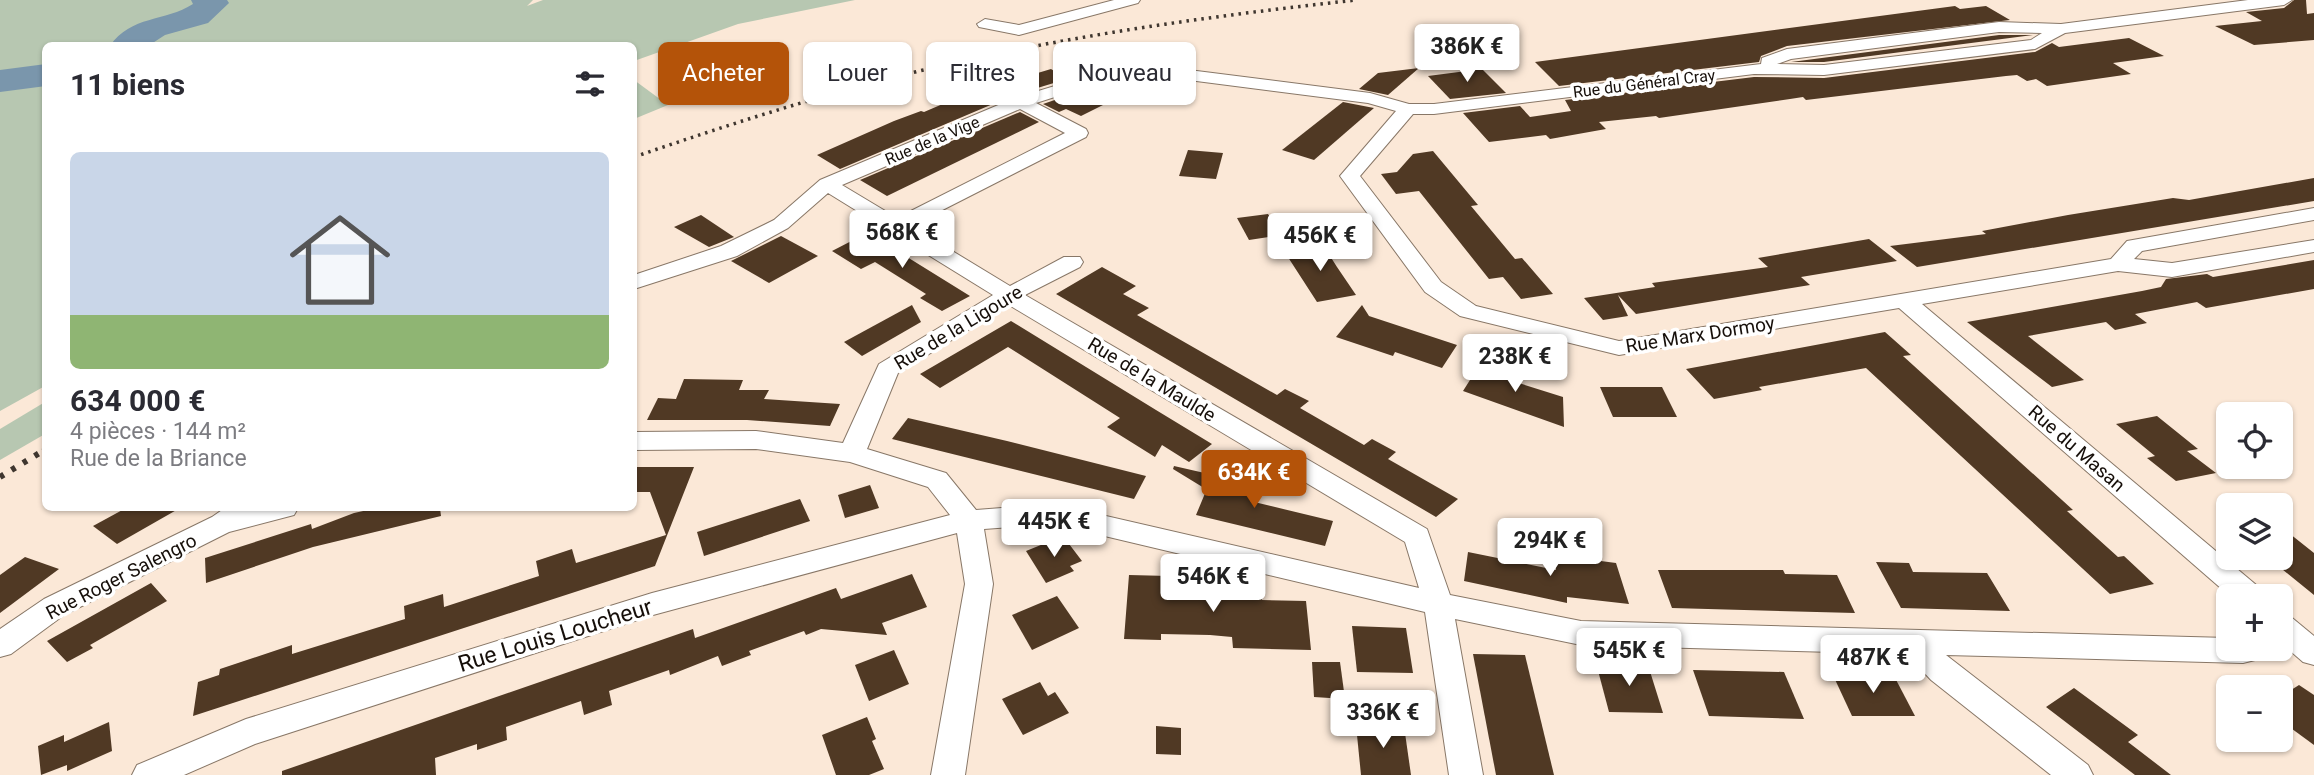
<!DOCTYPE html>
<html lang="fr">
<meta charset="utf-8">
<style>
:root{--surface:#fff;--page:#f7f7f7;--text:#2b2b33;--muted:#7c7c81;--line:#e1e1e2;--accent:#b45309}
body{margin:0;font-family:Roboto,sans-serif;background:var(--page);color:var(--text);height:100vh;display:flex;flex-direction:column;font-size:26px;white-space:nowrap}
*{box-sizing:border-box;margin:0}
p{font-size:23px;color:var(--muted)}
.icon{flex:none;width:38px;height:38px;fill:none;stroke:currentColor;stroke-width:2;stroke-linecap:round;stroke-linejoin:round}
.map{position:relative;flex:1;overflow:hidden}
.side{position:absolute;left:42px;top:42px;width:595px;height:469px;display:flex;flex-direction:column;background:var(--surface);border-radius:10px;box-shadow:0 2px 5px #0004}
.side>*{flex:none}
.top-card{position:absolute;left:658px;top:42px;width:665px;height:63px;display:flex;gap:14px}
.buttons{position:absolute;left:2216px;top:402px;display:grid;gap:14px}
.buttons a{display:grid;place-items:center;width:77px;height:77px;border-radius:10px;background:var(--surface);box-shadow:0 2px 5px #0004;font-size:35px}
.price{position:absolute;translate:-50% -60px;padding:0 16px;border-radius:7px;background:#fff;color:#222;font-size:23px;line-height:46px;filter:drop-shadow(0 2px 4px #0008)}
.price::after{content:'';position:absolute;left:50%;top:42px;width:21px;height:16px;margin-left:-10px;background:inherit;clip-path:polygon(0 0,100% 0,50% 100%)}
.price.active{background:var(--accent);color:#fff}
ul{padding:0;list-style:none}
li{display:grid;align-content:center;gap:14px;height:371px;padding:0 28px}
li+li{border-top:2px solid var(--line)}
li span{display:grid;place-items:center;height:217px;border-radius:10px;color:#555}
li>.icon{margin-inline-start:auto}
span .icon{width:126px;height:126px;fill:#fffc;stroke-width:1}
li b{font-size:30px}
h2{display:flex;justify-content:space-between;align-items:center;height:84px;padding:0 28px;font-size:30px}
.chip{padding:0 24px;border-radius:10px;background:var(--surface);box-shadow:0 2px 5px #0004;font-size:24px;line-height:63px}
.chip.active{background:var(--accent);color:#fff}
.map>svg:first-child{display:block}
.green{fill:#b7c7b1}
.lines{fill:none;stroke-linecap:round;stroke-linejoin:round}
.river{fill:#7a96ac;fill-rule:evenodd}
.building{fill:#503924}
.minor-casing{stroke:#887767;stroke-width:2}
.minor{fill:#fff;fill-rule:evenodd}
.rail-far2{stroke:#3f362f;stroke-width:3.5;stroke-dasharray:2.5 5;stroke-linecap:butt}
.rail-far1{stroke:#3f362f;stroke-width:5;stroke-dasharray:3.5 6;stroke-linecap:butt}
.rail{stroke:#3f362f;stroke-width:6;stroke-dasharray:4.5 9;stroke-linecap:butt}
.labels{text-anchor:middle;stroke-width:7;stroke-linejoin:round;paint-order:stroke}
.far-street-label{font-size:16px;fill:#160f0a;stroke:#fff}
.street-label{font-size:19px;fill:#160f0a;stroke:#fff}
.near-street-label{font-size:23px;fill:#160f0a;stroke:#fff}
</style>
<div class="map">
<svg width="2314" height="775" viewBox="0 0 2314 775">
<rect width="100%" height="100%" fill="#fbe8d7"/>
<g class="green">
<polygon points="0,0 533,0 527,6 543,0 855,0 738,24 634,61 634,46 46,46 45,386 0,411"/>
<polygon points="634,80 668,105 634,119"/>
<polygon points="45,402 45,434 0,460 0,429"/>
</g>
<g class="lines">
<g class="river">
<path d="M191,0H227L229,3L208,23L165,35L148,46H110C131,15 165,22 193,4Z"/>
<polygon points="46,64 46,86 0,92 0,70"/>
</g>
</g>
<g class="building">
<polygon points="2294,0 2306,0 2307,14 2314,13 2314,40 2254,45 2215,26 2262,21 2246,12 2284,8"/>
<polygon points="1955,6 1960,9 1986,6 2010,20 1787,46 1761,56 1759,62 1559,86 1535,62"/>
<polygon points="1999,35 2033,35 1824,62 1791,62"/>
<polygon points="2129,38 2164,56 2113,63 2131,74 2047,86 2036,79 2027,81 2017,75 2006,76 1806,100 1803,97 1790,99 1659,118 1656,116 1599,122 1606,129 1550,139 1546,135 1489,142 1463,113 1520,106 1530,117 1571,111 1565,100 1754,77 1824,78 2035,52 2052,43 2059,47"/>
<polygon points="1419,68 1388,95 1359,89 1378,73"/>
<polygon points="1051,69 1067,79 1014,95 840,169 817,155 894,121 921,111 924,112 992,83 1004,79 1008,82"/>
<polygon points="1482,69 1506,93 1450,99 1428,76"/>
<polygon points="1084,90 1105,104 1081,116 1066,109 1059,112 1043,104"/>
<polygon points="1343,102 1374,108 1314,160 1282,150"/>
<polygon points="1020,112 1039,122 887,196 860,180"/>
<polygon points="1188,150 1223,153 1216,179 1179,176"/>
<polygon points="1433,151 1478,205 1471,206 1515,259 1522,258 1553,294 1521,299 1503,277 1489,279 1419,191 1396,194 1381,174 1397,172 1413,154"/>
<polygon points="2314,178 2314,201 1917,267 1890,246 1986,234 1982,231 2068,215 2173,198 2189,200"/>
<polygon points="1268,214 1281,235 1249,240 1237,218"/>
<polygon points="701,215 734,237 709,247 674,227"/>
<polygon points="865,234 870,234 970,296 942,311 920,298 926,294 875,262 861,269 832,251"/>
<polygon points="781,236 818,256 769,283 731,261"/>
<polygon points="1869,239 1897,261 1801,277 1810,285 1636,314 1618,295 1628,316 1603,320 1584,298 1655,287 1652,283 1768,267 1758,258"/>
<polygon points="1323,245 1337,267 1356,295 1317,302 1284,251"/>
<polygon points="2314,260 2314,289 2206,308 2197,302 2135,314 2147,323 2115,330 2106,322 2028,336 2084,380 2052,387 1967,322 2142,291 2161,287 2166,279 2207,274 2213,277"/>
<polygon points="1102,267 1136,286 1123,294 1149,308 1137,315 1277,395 1285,389 1309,401 1300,408 1364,445 1372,439 1396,452 1388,459 1458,499 1436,517 1056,294"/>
<polygon points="912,305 921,322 862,356 844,342"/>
<polygon points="1362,305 1369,316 1457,345 1442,368 1395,352 1393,356 1336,337"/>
<polygon points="1011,321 1156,410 1212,444 1189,462 1162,445 1155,457 1107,427 1120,418 1008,347 940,388 920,374"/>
<polygon points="1885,332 1911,355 1903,356 2073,510 2067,511 2118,557 2124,556 2154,584 2110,594 1866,368 1759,387 1762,390 1714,399 1686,369"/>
<polygon points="1482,361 1508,370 1503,378 1563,397 1564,427 1463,391"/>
<polygon points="684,379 743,380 739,390 769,390 764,399 840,404 830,426 747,420 647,420 658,398 676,399"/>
<polygon points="1600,387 1662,387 1677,417 1613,417"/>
<polygon points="2157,416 2198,449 2187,451 2216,473 2176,481 2147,458 2155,456 2116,424"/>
<polygon points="908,418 1007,441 1146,476 1134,499 892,439"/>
<polygon points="1174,466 1257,485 1250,501 1333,521 1325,546 1196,515 1206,491 1209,491 1173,469"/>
<polygon points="634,467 694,467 655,566 193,716 198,682 219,675 220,669 292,645 292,654 405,619 404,606 443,594 444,607 539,576 536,561 572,549 576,563 666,535 650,492 634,492"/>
<polygon points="870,485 879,508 845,518 838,495"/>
<polygon points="800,499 810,521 704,556 697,532"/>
<polygon points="126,508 180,508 117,544 93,526"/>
<polygon points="377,508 440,508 441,516 313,547 206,583 205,558 311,524 312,529 354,513"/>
<polygon points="2280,526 2314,553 2314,595 2277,565 2283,563 2280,561"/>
<polygon points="1063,536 1082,561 1070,566 1074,571 1046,583 1026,551"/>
<polygon points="1468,552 1556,570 1555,555 1616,563 1629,604 1567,597 1567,603 1464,581"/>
<polygon points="25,557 59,569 0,613 0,575"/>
<polygon points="1876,562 1909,563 1913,572 1987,573 2010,611 1901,608"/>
<polygon points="1658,570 1783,570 1785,574 1837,575 1855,613 1672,608"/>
<polygon points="912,574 927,607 882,623 887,635 821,629 806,635 804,631 749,651 751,655 722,666 718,656 670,675 669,670 609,691 612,705 584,715 581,701 506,727 507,740 477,750 477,744 435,758 436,775 282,775 282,771 693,629 695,638 836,588 841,599"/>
<polygon points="1129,575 1209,577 1209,589 1262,589 1262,600 1306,601 1311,650 1233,648 1232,637 1210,635 1161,634 1161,640 1124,639"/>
<polygon points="151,583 167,601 90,645 93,648 67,662 47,641"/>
<polygon points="1057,596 1079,628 1032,650 1012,615"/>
<polygon points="1352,626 1406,628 1413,673 1357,672"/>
<polygon points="894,650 909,684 869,701 855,665"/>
<polygon points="1473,654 1525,655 1554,775 1496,775"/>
<polygon points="1312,662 1340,662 1345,699 1314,697"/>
<polygon points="1596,663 1648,665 1663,713 1609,712"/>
<polygon points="1693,670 1784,672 1804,719 1709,716"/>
<polygon points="1832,673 1893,674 1915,716 1852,716"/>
<polygon points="1040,682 1048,696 1055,692 1069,713 1023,735 1002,699"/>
<polygon points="2299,685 2314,695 2314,745 2280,720 2280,697"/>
<polygon points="2074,688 2138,735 2128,742 2171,775 2135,775 2046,707"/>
<polygon points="867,717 876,739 872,741 884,769 869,775 836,775 822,735"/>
<polygon points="109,722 112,751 67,771 67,765 41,775 38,746 64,735 64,742"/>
<polygon points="1356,725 1404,726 1411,775 1361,775"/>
<polygon points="1156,726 1181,728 1181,755 1156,754"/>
</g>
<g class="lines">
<defs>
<g id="minor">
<polygon points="1114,0 1140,0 1138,3 1019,35 979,27 977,24 985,19 1019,25"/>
<path d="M2248,0H2292L2284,5L2065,33L2035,49L1824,75L1754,74L1434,114H1413L1360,176L1441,282L1476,306L1619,341L2111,259L2127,241L2314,208V220L2142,251L2134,259L2172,263L2314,240V252L2172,277L2118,271L1922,304L2261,589L2266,597H2231L1899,308L1619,355L1460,316L1425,292L1340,176L1396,111L1368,103L1173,78L1083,88L1036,103L1086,129L1088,133L1086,137L911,226L1010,286L1064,257H1080L1083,262L1080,267L1025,295L1427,529L1450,595L1581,621L2228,638V649H2267L2263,658L2243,663L1946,655L2088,765L2093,775H2051L1931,680L1907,654L1581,645L1455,619L1483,775H1449L1425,612L1054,524L984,529L993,584L965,775H931L965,584L957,533L653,615L255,744L184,775H132L137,765L246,719L652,593L950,515L928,487L850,462L756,449L634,450V432L756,431L843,443L879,364L993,295L828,193L788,228L737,256L634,289V275L721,246L774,220L820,180L1015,98L1081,78L1173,68L1370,93L1409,104H1434L1761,64L1762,58L1787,49L1999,22L2061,24ZM1999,32L2042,33L2031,40L1824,65L1777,64L1791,59ZM1020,109L1065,133L897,218L842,185ZM1009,305L1405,542L1419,588L1054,504L976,510L946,473L867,449L898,373Z"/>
<polygon points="225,508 298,508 294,515 229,532 64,615 11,654 0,657 0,629 44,599 212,517"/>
<polygon points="2280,613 2291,617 2314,636 2314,665 2303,662 2280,642"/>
</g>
</defs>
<use href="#minor" class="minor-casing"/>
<use href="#minor" class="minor"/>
<path class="rail-far2" d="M634,157C739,121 845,87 954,63C1086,33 1221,15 1356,0"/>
<polyline class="rail-far1" points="43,451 46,449"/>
<polyline class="rail" points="0,477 46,449"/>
</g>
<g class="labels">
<g class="far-street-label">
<text transform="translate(1644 83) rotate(-7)" y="6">Rue du Général Cray</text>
<text transform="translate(932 140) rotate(-23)" y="6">Rue de la Vige</text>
</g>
<g class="street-label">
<text transform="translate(958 327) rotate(-31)" y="7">Rue de la Ligoure</text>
<text transform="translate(1700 334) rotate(-9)" y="7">Rue Marx Dormoy</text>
<text transform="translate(1152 379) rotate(31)" y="7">Rue de la Maulde</text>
<text transform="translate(2077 448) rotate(41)" y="7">Rue du Masan</text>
<text transform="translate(121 576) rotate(-27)" y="7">Rue Roger Salengro</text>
</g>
<g class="near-street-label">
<text transform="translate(555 635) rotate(-17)" y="8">Rue Louis Loucheur</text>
</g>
</g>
</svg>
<div class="buttons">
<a><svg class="icon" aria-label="locate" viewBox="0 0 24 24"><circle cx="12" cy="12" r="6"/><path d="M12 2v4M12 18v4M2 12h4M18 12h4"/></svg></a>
<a><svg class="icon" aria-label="layers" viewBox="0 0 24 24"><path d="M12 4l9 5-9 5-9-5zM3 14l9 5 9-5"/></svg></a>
<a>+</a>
<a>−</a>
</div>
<b class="price" style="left:1467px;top:84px">386K €</b>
<b class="price" style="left:902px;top:270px">568K €</b>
<b class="price" style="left:1320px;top:273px">456K €</b>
<b class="price" style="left:1515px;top:394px">238K €</b>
<b class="price active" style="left:1254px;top:510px">634K €</b>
<b class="price" style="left:1054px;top:559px">445K €</b>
<b class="price" style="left:1550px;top:578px">294K €</b>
<b class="price" style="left:1213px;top:614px">546K €</b>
<b class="price" style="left:1629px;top:688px">545K €</b>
<b class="price" style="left:1873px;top:695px">487K €</b>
<b class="price" style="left:1383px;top:750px">336K €</b>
<div class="top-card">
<a class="chip active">Acheter</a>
<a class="chip">Louer</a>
<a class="chip">Filtres</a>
<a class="chip">Nouveau</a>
</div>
<section class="side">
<h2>11 biens<svg class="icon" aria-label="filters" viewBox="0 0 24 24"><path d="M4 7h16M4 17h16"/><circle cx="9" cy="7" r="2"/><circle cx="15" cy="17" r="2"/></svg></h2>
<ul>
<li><span style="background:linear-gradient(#c9d6e8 75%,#8fb573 0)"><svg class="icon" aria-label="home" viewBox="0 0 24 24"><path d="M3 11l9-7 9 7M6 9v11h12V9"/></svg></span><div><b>634 000 €</b><p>4 pièces · 144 m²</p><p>Rue de la Briance</p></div></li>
</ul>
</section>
</div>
